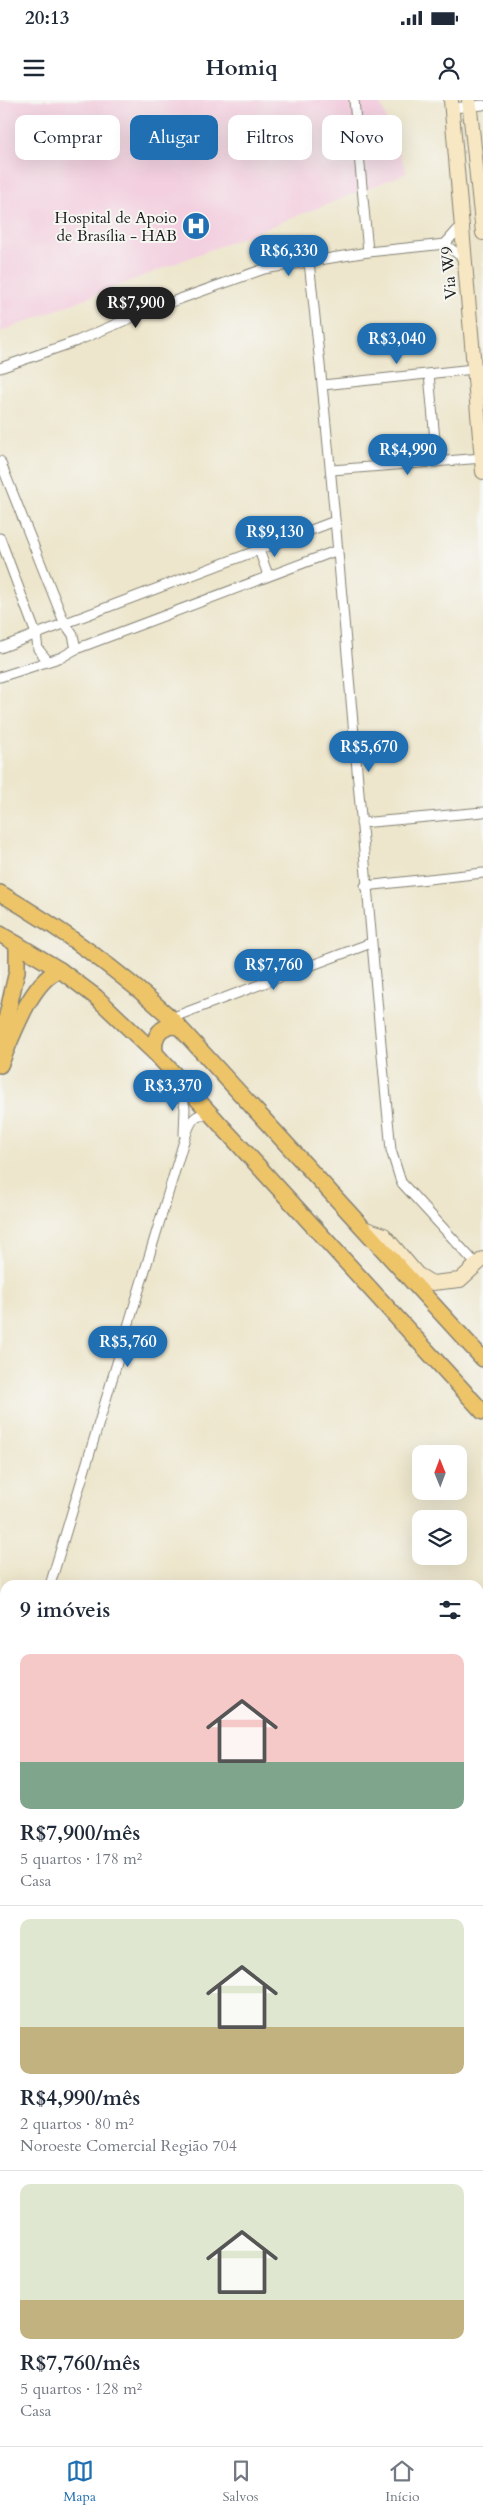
<!DOCTYPE html>
<html lang="pt">
<meta charset="utf-8">
<style>
:root{--surface:#fff;--page:#f6f6f7;--text:#1f2937;--muted:#747a83;--line:#e0e1e3;--accent:#1f6fb2}
body{margin:0;font-family:Cardo,serif;background:var(--page);color:var(--text);height:100vh;display:flex;flex-direction:column;font-size:19px;white-space:nowrap}
*{box-sizing:border-box;margin:0}
p{font-size:16px;color:var(--muted)}
.icon{flex:none;width:28px;height:28px;fill:none;stroke:currentColor;stroke-width:2;stroke-linecap:round;stroke-linejoin:round}
.map{position:relative;flex:1;overflow:hidden}
.sheet{position:absolute;left:0px;top:1480px;width:484px;height:866px;display:flex;flex-direction:column;background:var(--surface);border-radius:15px 15px 0 0;box-shadow:0 5px 20px #0002}
.sheet>*{flex:none}
.banner{position:absolute;left:15px;top:15px;width:454px;height:45px;display:flex;gap:10px}
.needle{width:32px;rotate:359deg}
.controls{position:absolute;left:412px;top:1345px;display:grid;gap:10px}
.controls a{display:grid;place-items:center;width:55px;height:55px;border-radius:10px;background:var(--surface);box-shadow:0 5px 20px #0002;font-size:25px}
.price{position:absolute;translate:-50% -42px;padding:0 11px;border-radius:18px;background:var(--accent);color:#fff;font-size:16px;line-height:32px;filter:drop-shadow(0 1px 2px #0008)}
.price::after{content:'';position:absolute;left:50%;top:30px;width:15px;height:11px;margin-left:-8px;background:inherit;clip-path:polygon(0 0,100% 0,50% 100%)}
.price.selected{background:#222;color:#fff}
ul{padding:0;list-style:none}
li{display:grid;align-content:center;gap:10px;height:265px;padding:0 20px}
li+li{border-top:1px solid var(--line)}
li span{display:grid;place-items:center;height:155px;border-radius:10px;color:#555}
li>.icon{margin-inline-start:auto}
span .icon{width:90px;height:90px;fill:#fffc;stroke-width:1}
li b{font-size:21px}
h2{display:flex;justify-content:space-between;align-items:center;height:60px;padding:0 20px;font-size:21px}
.chip{padding:0 18px;border-radius:10px;background:var(--surface);box-shadow:0 5px 20px #0002;font-size:18px;line-height:45px}
.chip.selected{background:var(--accent);color:#fff}
.status{display:flex;justify-content:space-between;align-items:center;height:35px;padding:0 25px;background:var(--surface);direction:ltr}
.status svg{height:14px;fill:currentColor}
header{display:flex;justify-content:space-between;align-items:center;height:65px;padding:0 20px;background:var(--surface);font-size:22px;font-weight:600}
.tabs{display:flex;justify-content:space-around;align-items:center;height:70px;border-top:1px solid var(--line);background:var(--surface);font-size:14px;color:var(--muted)}
.tabs a{display:grid;justify-items:center;gap:2px}
.tabs .selected{color:var(--accent)}
.map>svg:first-child{display:block}
.built{fill:#f3cfdf}
.lines{fill:none;stroke-linecap:round;stroke-linejoin:round}
.street-casing{stroke:#848174;stroke-width:11}
.secondary-casing{stroke:#848174;stroke-width:16}
.primary-casing{stroke:#848174;stroke-width:18}
.street{stroke:#fff;stroke-width:9}
.secondary{stroke:#f8e7c3;stroke-width:14}
.primary{stroke:#eec469;stroke-width:15}
.labels{text-anchor:middle;stroke-width:4;stroke-linejoin:round;paint-order:stroke}
.poi-label{font-size:16px;fill:#1c1c1c;stroke:#f6f6f2;text-anchor:end}
.street-label{font-size:16px;fill:#1c1c1c;stroke:#f6f6f2}
</style>
<div class="status"><b>20:13</b><svg viewBox="0 0 49 12"><path d="M0 12V9h3v3zM5 12V6h3v6zM10 12V3h3v9zM15 12V0h3v12zM26 1h20v11H26zM47 4h2v5h-2z"/></svg></div>
<header><svg class="icon" aria-label="menu" viewBox="0 0 24 24"><path d="M4 6h16M4 12h16M4 18h16"/></svg>Homiq<svg class="icon" aria-label="person" viewBox="0 0 24 24"><circle cx="12" cy="8" r="4"/><path d="M4 21q1-7 8-7t8 7"/></svg></header>
<div class="map">
<svg width="483" height="2346" viewBox="0 0 483 2346">
<rect width="100%" height="100%" fill="#f6f6f2"/>
<filter id="ink" filterUnits="userSpaceOnUse"><feTurbulence type="fractalNoise" baseFrequency=".02" numOctaves="2"/><feDisplacementMap in="SourceGraphic" scale="10" xChannelSelector="R" yChannelSelector="G"/><feConvolveMatrix kernelMatrix="1 2 1 2 8 2 1 2 1" color-interpolation-filters="sRGB"/></filter>
<filter id="wash" filterUnits="userSpaceOnUse"><feTurbulence type="fractalNoise" baseFrequency=".0096" numOctaves="4" result="noise"/><feDisplacementMap in="SourceGraphic" scale="20" xChannelSelector="R" yChannelSelector="G"/><feGaussianBlur stdDeviation="1.12" result="paint"/><feColorMatrix in="noise" values="0 0 0 0 0 0 0 0 0 0 0 0 0 0 0 0 0 1.4 0 .05"/><feComposite in="paint" operator="in"/></filter>
<g filter="url(#wash)">
<rect width="100%" height="100%" fill="#ede6cc"/>
<polygon class="built" points="0,0 379,0 407,73 0,232"/>
</g>
<g filter="url(#ink)">
<g class="lines">
<defs>
<g id="street">
<polyline points="354,0 368,152"/>
<polyline points="452,8 483,5"/>
<polyline points="445,144 464,159"/>
<path d="M309,162C342,457 362,754 391,1050L401,1082L477,1165"/>
<polyline points="0,268 77,241 149,210 264,169 368,152 445,144 461,126"/>
<polyline points="429,274 437,362"/>
<polyline points="323,285 483,268"/>
<polyline points="0,361 64,522 73,535 76,549"/>
<polyline points="332,370 483,358"/>
<polyline points="0,438 36,534 38,549 48,561"/>
<polyline points="259,450 268,475"/>
<polyline points="0,548 335,421"/>
<polyline points="0,577 62,557 76,549 338,450"/>
<polyline points="361,723 483,712"/>
<polyline points="365,786 483,773"/>
<polyline points="171,918 371,843"/>
<polyline points="179,983 185,1008 184,1034"/>
<path d="M50,1485L183,1044C189,1028 191,1009 212,1016"/>
<polyline points="0,1649 5,1632"/>
<polyline points="0,2089 5,2092"/>
<polyline points="0,2113 5,2115"/>
<polyline points="234,2346 235,2341"/>
<polyline points="271,2346 272,2341"/>
</g>
<g id="secondary">
<polyline points="451,0 483,372"/>
<polyline points="469,0 483,133"/>
<polyline points="363,1128 384,1135 417,1174 432,1183 460,1180 483,1159"/>
</g>
<g id="primary">
<path d="M0,793C62,829 118,870 171,918L483,1259"/>
<polyline points="0,834 60,870 96,897 155,953 483,1312"/>
<polyline points="0,946 17,871 17,844"/>
<path d="M155,953C153,936 160,923 179,927"/>
<path d="M0,965C12,938 31,880 60,870"/>
</g>
</defs>
<use href="#street" class="street-casing"/>
<use href="#secondary" class="secondary-casing"/>
<use href="#primary" class="primary-casing"/>
<use href="#street" class="street"/>
<use href="#secondary" class="secondary"/>
<use href="#primary" class="primary"/>
</g>
</g>
<defs>
<symbol id="hospital-disc" viewBox="-11 -11 22 22"><circle r="9.5" fill="#1f6fb2" stroke="#f6f6f2"/><path d="M-5-5h3v3.5h4V-5h3V5h-3V1.5h-4V5h-3Z" fill="#fff"/></symbol>
</defs>
<g fill-rule="evenodd">
<use href="#hospital-disc" x="180" y="110" width="32" height="32"/>
</g>
<g class="labels">
<g class="poi-label">
<text x="177" y="123">Hospital de Apoio<tspan x="177" dy="18">de Brasília - HAB</tspan></text>
</g>
<g class="street-label">
<text transform="translate(448 173) rotate(-95)" y="6">Via W9</text>
</g>
</g>
</svg>
<div class="controls">
<a><svg class="needle" viewBox="-14 -14 28 28"><path d="M0-13l5 13h-10z" fill="#e53935"/><path d="M0 13l5-13h-10z" fill="#747a83"/></svg></a>
<a><svg class="icon" aria-label="layers" viewBox="0 0 24 24"><path d="M12 4l9 5-9 5-9-5zM3 14l9 5 9-5"/></svg></a>
</div>
<b class="price" style="left:289px;top:177px">R$6,330</b>
<b class="price selected" style="left:136px;top:229px">R$7,900</b>
<b class="price" style="left:397px;top:265px">R$3,040</b>
<b class="price" style="left:408px;top:376px">R$4,990</b>
<b class="price" style="left:275px;top:458px">R$9,130</b>
<b class="price" style="left:369px;top:673px">R$5,670</b>
<b class="price" style="left:274px;top:891px">R$7,760</b>
<b class="price" style="left:173px;top:1012px">R$3,370</b>
<b class="price" style="left:128px;top:1268px">R$5,760</b>
<div class="banner">
<a class="chip">Comprar</a>
<a class="chip selected">Alugar</a>
<a class="chip">Filtros</a>
<a class="chip">Novo</a>
</div>
<section class="sheet">
<h2>9 imóveis<svg class="icon" aria-label="filters" viewBox="0 0 24 24"><path d="M4 7h16M4 17h16"/><circle cx="9" cy="7" r="2"/><circle cx="15" cy="17" r="2"/></svg></h2>
<ul>
<li><span style="background:linear-gradient(#f6c9c9 70%,#7fa58c 0)"><svg class="icon" aria-label="home" viewBox="0 0 24 24"><path d="M3 11l9-7 9 7M6 9v11h12V9"/></svg></span><div><b>R$7,900/mês</b><p>5 quartos · 178 m²</p><p>Casa</p></div></li>
<li><span style="background:linear-gradient(#dfe7d0 70%,#c2b280 0)"><svg class="icon" aria-label="home" viewBox="0 0 24 24"><path d="M3 11l9-7 9 7M6 9v11h12V9"/></svg></span><div><b>R$4,990/mês</b><p>2 quartos · 80 m²</p><p>Noroeste Comercial Região 704</p></div></li>
<li><span style="background:linear-gradient(#dfe7d0 75%,#c2b280 0)"><svg class="icon" aria-label="home" viewBox="0 0 24 24"><path d="M3 11l9-7 9 7M6 9v11h12V9"/></svg></span><div><b>R$7,760/mês</b><p>5 quartos · 128 m²</p><p>Casa</p></div></li>
</ul>
</section>
</div>
<nav class="tabs">
<a class="selected"><svg class="icon" aria-label="map" viewBox="0 0 24 24"><path d="M3 6l6-2 6 2 6-2v14l-6 2-6-2-6 2zM9 4v14M15 6v14"/></svg>Mapa</a>
<a><svg class="icon" aria-label="saved" viewBox="0 0 24 24"><path d="M7 4h10v16l-5-4-5 4z"/></svg>Salvos</a>
<a><svg class="icon" aria-label="home" viewBox="0 0 24 24"><path d="M3 11l9-7 9 7M6 9v11h12V9"/></svg>Início</a>
</nav>
